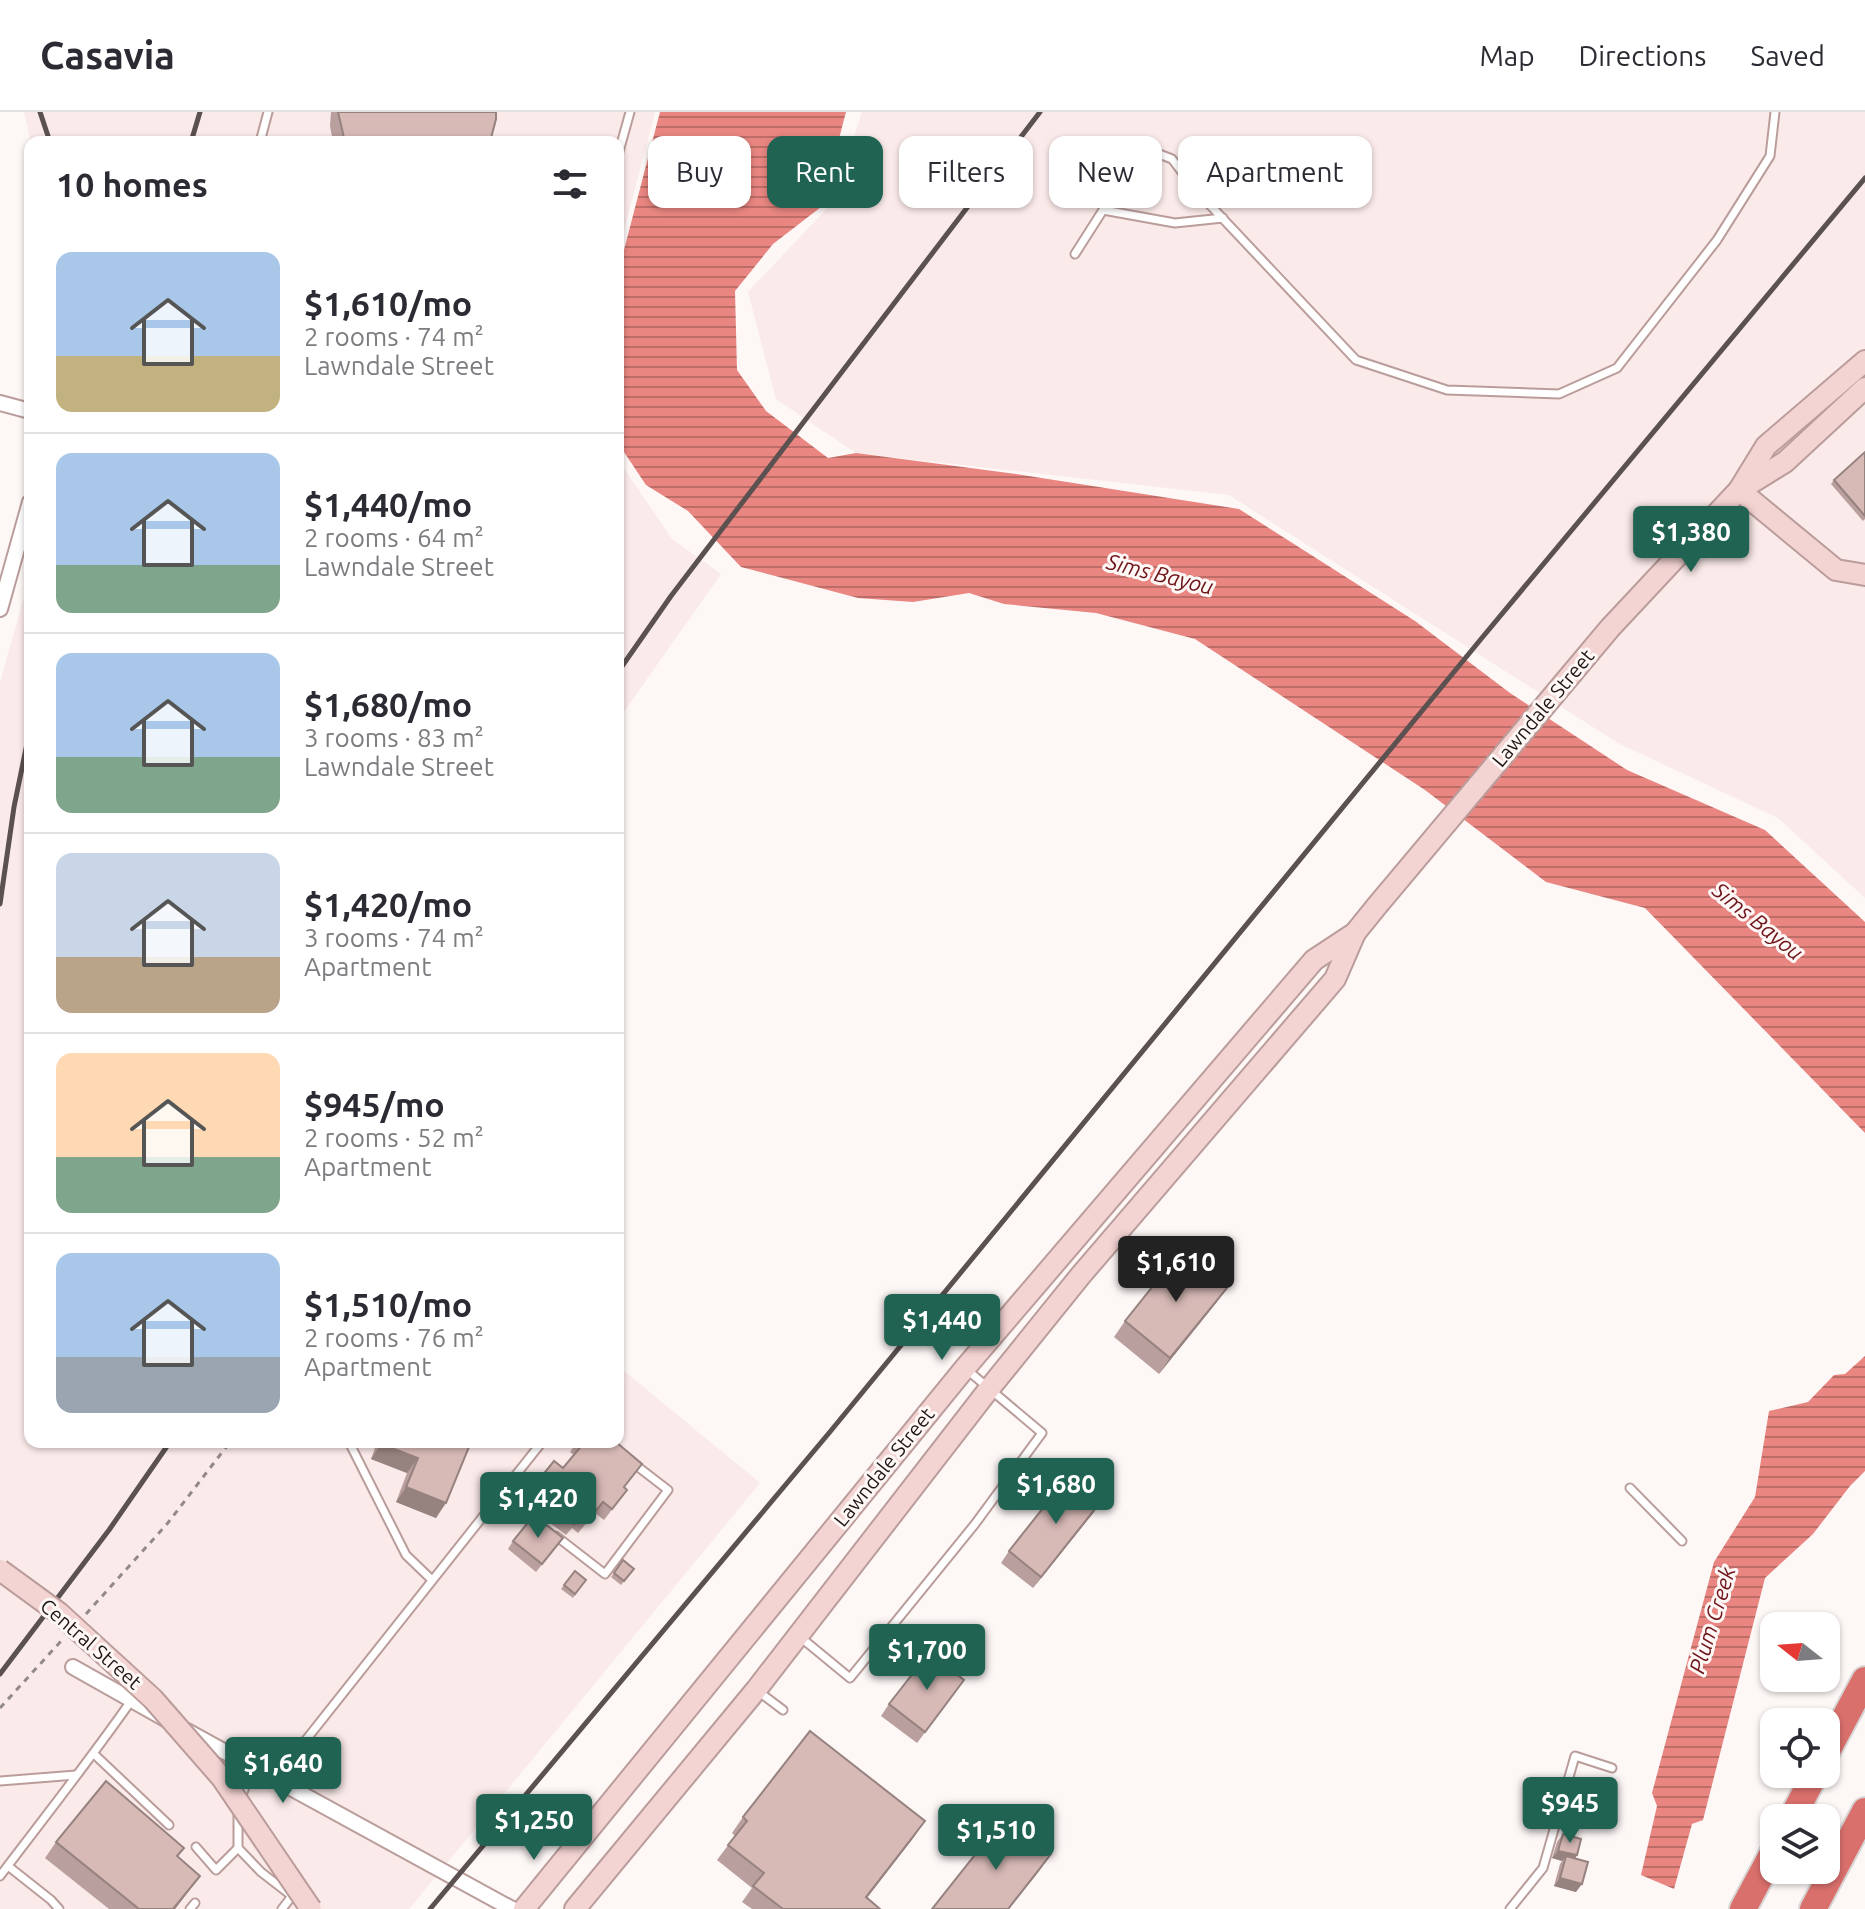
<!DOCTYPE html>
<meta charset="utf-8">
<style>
:root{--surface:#fff;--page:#f2f2f3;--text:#2b2b33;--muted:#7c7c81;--line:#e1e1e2;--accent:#216353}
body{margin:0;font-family:Ubuntu,sans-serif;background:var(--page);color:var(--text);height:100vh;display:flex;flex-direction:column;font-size:30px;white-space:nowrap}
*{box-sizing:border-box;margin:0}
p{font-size:26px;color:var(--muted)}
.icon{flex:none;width:44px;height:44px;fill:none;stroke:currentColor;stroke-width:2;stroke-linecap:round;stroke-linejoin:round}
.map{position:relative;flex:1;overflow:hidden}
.panel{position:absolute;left:24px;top:24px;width:600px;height:1312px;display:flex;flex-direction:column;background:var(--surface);border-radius:16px;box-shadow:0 2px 6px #0004}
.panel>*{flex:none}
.guide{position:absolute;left:648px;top:24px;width:760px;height:72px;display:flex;gap:16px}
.needle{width:52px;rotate:287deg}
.buttons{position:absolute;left:1760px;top:1500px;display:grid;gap:16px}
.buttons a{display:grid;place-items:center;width:80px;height:80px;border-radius:16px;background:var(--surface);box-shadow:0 2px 6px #0004;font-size:40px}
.price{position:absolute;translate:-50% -68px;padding:0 18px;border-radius:8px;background:var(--accent);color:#fff;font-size:26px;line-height:52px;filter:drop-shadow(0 2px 4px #0008)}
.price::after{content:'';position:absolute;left:50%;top:48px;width:24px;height:18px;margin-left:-12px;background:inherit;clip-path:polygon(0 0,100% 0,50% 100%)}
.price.current{background:#222;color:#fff}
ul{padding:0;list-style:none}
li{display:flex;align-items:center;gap:24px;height:200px;padding:0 32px}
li+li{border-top:2px solid var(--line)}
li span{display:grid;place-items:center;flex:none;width:224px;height:160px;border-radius:16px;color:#555}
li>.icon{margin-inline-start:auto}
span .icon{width:96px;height:96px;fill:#fffc;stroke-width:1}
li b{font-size:34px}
h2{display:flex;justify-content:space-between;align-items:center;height:96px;padding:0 32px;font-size:34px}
.chip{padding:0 28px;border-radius:16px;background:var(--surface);box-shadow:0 2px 6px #0004;font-size:28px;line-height:72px}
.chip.current{background:var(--accent);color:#fff}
header{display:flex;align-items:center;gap:48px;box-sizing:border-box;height:112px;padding:0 40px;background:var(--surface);border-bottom:2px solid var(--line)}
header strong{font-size:38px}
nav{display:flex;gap:44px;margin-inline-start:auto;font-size:28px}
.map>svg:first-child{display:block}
.built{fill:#faeae9}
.water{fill:url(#water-rules)}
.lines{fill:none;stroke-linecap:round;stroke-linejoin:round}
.lane-casing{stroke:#ba9d9b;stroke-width:11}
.street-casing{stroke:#ba9d9b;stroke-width:18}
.secondary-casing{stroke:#ba9d9b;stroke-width:24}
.highway-casing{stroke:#d7d5d5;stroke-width:30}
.path{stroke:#928a89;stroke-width:3;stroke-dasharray:6 6;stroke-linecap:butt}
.lane{stroke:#fff;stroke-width:7}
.street{stroke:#fff;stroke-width:14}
.secondary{stroke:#f4d4d3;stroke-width:20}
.highway{stroke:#da706c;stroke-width:26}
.rail{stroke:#5a5150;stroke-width:5}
.secondary-bridge-casing{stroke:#ba9d9b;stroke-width:24;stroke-linecap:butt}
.secondary-bridge{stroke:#f4d4d3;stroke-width:20}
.wall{fill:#b99f9d}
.shaded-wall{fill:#96827f}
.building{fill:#d7b9b6;stroke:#96827f;stroke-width:2}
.labels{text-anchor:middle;stroke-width:6;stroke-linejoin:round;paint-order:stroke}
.street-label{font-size:20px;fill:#201615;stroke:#fdf7f6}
.water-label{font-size:22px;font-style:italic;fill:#6e151a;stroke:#fdf7f6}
</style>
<header>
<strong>Casavia</strong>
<nav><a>Map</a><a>Directions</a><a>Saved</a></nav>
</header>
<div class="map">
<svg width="1865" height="1797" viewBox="0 0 1865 1797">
<defs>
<pattern id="water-rules" width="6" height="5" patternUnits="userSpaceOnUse" patternTransform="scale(2)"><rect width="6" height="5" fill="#e98681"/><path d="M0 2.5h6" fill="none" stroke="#bc6d68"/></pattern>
</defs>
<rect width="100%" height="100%" fill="#fdf7f6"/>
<g class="built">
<polygon points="24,0 655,0 618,141 618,30 31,30"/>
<polygon points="862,0 1865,0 1865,786 1778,706 1618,631 1229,383 856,341 776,287 748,180 834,89"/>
<polygon points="618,348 672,427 721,462 618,608"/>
<polygon points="30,463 30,1330 618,1330 618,1254 760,1371 409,1797 0,1797 0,571"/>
</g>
<g class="water">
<polygon points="660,0 846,0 821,95 773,132 735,179 737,258 766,299 828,346 856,341 1016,362 1239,397 1415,509 1510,581 1627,658 1765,718 1865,810 1865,1021 1645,796 1546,770 1425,678 1195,527 1096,501 1004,492 969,481 913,490 858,486 741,455 688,399 646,373 618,331 618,161"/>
<polygon points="1865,1244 1865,1359 1850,1374 1813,1422 1765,1466 1703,1708 1692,1712 1674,1777 1641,1763 1657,1694 1652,1681 1714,1450 1755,1385 1769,1299 1808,1290 1834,1263 1845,1262"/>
</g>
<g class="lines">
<defs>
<g id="lane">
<polyline points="260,30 268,0"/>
<polyline points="618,43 630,0"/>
<polyline points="1103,98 1175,111 1223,106"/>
<polyline points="1075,142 1103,98 1154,40 1172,47 1194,76 1356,248 1447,278 1559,282 1617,256 1717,128 1770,44 1775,0"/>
<polyline points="349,1330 406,1443 432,1468"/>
<polyline points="1630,1376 1682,1429"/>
<polyline points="501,1381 540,1412"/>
<polyline points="556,1424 605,1462 668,1378 633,1351"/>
<polyline points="799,1524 850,1566 975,1412 1042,1321 966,1257"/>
<polyline points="758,1579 783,1598"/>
<polyline points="94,1642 169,1713"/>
<polyline points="275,1667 542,1330"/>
<polyline points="0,1669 76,1663"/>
<polyline points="240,1689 252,1655"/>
<polyline points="238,1701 238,1736 261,1760 292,1784"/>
<polyline points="196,1735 216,1758 238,1736"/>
<polyline points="8,1754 51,1788 59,1797"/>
<path d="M0,1764C44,1706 89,1649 131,1589"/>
<polyline points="190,1797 195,1791"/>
<polyline points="282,1797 292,1784"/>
<polyline points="1510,1797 1543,1756 1575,1644 1612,1656"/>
</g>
<g id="street">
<polyline points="0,291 30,299"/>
<polyline points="0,497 30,390"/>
<polyline points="73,1555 167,1608"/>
<polyline points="185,1618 512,1797"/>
</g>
<g id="secondary">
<polyline points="1743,376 1785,350 1865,276"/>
<polyline points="1739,378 1836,458 1865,463"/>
<polyline points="524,1797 965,1256 1314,848 1355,821"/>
<polyline points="575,1797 756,1578 989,1277 1081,1163 1335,867 1355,821 1376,795 1610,516 1739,378 1766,334 1865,249"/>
</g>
<g id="highway">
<polyline points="1826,1641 1865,1568"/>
<polyline points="1792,1706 1815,1662"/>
<polyline points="1743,1797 1774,1739"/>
<polyline points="1813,1797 1865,1699"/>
</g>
</defs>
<use href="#lane" class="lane-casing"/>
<use href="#street" class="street-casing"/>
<use href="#secondary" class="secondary-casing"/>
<use href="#highway" class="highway-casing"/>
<g class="path">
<polyline points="86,1502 167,1412 230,1330"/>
<polyline points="0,1596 62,1528"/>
</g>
<use href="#lane" class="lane"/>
<use href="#street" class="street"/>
<use href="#secondary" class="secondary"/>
<use href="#highway" class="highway"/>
<g class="rail">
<polyline points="40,0 50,30"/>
<polyline points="191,30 200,0"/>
<polyline points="618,560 671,484 1040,0"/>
<polyline points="0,792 14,695 30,617"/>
<polyline points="0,1562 109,1418 170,1330"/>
<polyline points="430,1797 829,1321 1481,527 1865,66"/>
</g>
<defs>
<polyline id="secondary-bridge" points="0,1458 59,1501 153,1587 222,1666 311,1797"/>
</defs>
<use href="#secondary-bridge" class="secondary-bridge-casing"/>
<use href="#secondary-bridge" class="secondary-bridge"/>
</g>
<g class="wall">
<polygon points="331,0 496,0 490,30 333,30 330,14"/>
<polygon points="1865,340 1865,407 1863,409 1831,372 1834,368"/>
<polygon points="1227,1176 1216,1191 1159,1262 1114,1225 1125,1209"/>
<polygon points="377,1330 461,1330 436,1406 396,1390 407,1361 371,1347"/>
<polygon points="577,1330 616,1330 634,1363 624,1375 627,1378 604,1408 595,1401 578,1421 572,1416 566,1423 537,1401 543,1393 529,1381 537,1370 563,1356 574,1343 570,1340"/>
<polygon points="1094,1400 1033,1476 1001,1451 1009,1439"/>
<polygon points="563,1426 536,1460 508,1437 513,1429"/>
<polygon points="623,1448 634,1457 621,1473 611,1465"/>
<polygon points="586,1468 573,1486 561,1477 564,1473"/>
<polygon points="956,1580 917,1631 881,1604 889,1592"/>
<polygon points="743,1705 914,1725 867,1786 880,1797 752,1797 742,1790 752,1776 717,1748 735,1724 732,1721"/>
<polygon points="1563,1722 1577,1743 1575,1747 1576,1780 1554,1774 1560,1752 1562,1749 1552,1746 1557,1730"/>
<polygon points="56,1730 178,1745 200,1764 175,1797 109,1797 45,1746"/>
</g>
<g class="shaded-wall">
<polygon points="1227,1176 1216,1191 1159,1262 1170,1246"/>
<polygon points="381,1332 418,1346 407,1361 371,1347"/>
<polygon points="406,1375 446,1391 436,1406 396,1390"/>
<polygon points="1102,1388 1094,1400 1033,1476 1041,1465"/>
<polygon points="925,1709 914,1725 858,1797 866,1785"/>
<polygon points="1558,1739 1577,1743 1572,1751 1566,1744 1562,1749 1552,1746"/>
<polygon points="1051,1742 1040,1758 1009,1797 1008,1797"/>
<polygon points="200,1764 175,1797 173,1797"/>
<polygon points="1560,1766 1582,1772 1576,1780 1554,1774"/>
</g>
<g class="building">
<polygon points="338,0 496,0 496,7 490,30 345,30"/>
<polygon points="1865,340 1865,404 1834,368"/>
<polygon points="1181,1139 1227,1176 1170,1246 1125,1209"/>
<polygon points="382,1330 461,1330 469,1335 446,1391 406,1375 418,1346 381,1332"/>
<polygon points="581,1330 616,1330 642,1352 624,1375 627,1378 612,1397 603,1390 587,1410 580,1405 574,1412 545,1389 551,1382 537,1370 554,1349 563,1356 583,1332"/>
<polygon points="1070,1362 1102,1388 1041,1465 1009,1439"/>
<polygon points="534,1403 563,1426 542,1452 513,1429"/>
<polygon points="623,1448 634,1457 624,1469 614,1461"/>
<polygon points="575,1459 586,1468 575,1482 564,1473"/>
<polygon points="929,1541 964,1568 925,1620 889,1592"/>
<polygon points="810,1619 925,1709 866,1785 880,1797 783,1797 753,1774 764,1761 728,1733 747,1709 743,1705"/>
<polygon points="106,1669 184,1736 177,1744 200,1764 173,1797 139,1797 56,1730"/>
<polygon points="1005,1705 1051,1742 1008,1797 932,1797"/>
<polygon points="1563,1722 1581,1727 1577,1743 1558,1739"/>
<polygon points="1566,1744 1588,1750 1582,1772 1560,1766"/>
</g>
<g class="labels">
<g class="street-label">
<text transform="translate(1543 596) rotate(-50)" y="7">Lawndale Street</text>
<text transform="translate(884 1355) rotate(-51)" y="7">Lawndale Street</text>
<text transform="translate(91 1532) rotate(41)" y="7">Central Street</text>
</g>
<g class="water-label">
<text transform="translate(1160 462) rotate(14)" y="8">Sims Bayou</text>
<text transform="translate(1758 809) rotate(39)" y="8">Sims Bayou</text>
<text transform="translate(1712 1508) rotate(-73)" y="8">Plum Creek</text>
</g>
</g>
</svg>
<div class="buttons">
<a><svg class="needle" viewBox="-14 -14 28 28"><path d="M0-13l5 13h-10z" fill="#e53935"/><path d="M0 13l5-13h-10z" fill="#7c7c81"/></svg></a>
<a><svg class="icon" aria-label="locate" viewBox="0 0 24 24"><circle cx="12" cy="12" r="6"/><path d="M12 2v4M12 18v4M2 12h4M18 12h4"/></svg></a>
<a><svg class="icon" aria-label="layers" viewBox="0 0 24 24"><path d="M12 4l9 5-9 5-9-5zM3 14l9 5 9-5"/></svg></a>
</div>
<b class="price" style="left:1691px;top:462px">$1,380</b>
<b class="price current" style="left:1176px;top:1192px">$1,610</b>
<b class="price" style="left:942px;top:1250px">$1,440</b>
<b class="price" style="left:1056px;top:1414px">$1,680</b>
<b class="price" style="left:538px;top:1428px">$1,420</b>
<b class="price" style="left:927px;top:1580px">$1,700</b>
<b class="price" style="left:283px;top:1693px">$1,640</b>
<b class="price" style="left:1570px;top:1733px">$945</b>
<b class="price" style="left:534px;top:1750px">$1,250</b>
<b class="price" style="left:996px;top:1760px">$1,510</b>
<div class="guide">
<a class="chip">Buy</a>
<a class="chip current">Rent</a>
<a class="chip">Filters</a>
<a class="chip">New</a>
<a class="chip">Apartment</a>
</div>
<section class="panel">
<h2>10 homes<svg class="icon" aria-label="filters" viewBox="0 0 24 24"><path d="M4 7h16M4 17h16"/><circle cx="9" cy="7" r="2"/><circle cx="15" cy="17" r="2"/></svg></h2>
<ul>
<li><span style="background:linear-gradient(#a9c7e8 65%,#c2b280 0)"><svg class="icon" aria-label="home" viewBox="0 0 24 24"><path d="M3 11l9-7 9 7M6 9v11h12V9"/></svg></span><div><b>$1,610/mo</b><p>2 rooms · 74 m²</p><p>Lawndale Street</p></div></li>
<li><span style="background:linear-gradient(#a9c7e8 70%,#7fa58c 0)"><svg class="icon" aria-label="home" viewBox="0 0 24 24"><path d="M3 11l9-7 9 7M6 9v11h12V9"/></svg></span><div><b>$1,440/mo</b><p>2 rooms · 64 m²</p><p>Lawndale Street</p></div></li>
<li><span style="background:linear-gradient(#a9c7e8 65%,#7fa58c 0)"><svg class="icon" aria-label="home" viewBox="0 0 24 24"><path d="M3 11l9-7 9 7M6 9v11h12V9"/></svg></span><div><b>$1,680/mo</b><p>3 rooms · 83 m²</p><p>Lawndale Street</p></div></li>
<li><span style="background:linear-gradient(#c9d6e8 65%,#b9a48a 0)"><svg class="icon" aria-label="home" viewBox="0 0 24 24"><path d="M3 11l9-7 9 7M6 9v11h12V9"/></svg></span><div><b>$1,420/mo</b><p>3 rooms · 74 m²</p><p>Apartment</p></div></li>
<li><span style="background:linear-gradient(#ffd9b3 65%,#7fa58c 0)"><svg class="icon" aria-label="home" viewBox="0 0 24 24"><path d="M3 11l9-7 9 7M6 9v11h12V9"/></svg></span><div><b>$945/mo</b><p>2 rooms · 52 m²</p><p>Apartment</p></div></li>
<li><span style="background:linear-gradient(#a9c7e8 65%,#9aa5b1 0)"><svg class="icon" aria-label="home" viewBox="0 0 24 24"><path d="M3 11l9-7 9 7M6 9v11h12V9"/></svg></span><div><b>$1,510/mo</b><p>2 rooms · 76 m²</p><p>Apartment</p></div></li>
</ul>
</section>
</div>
